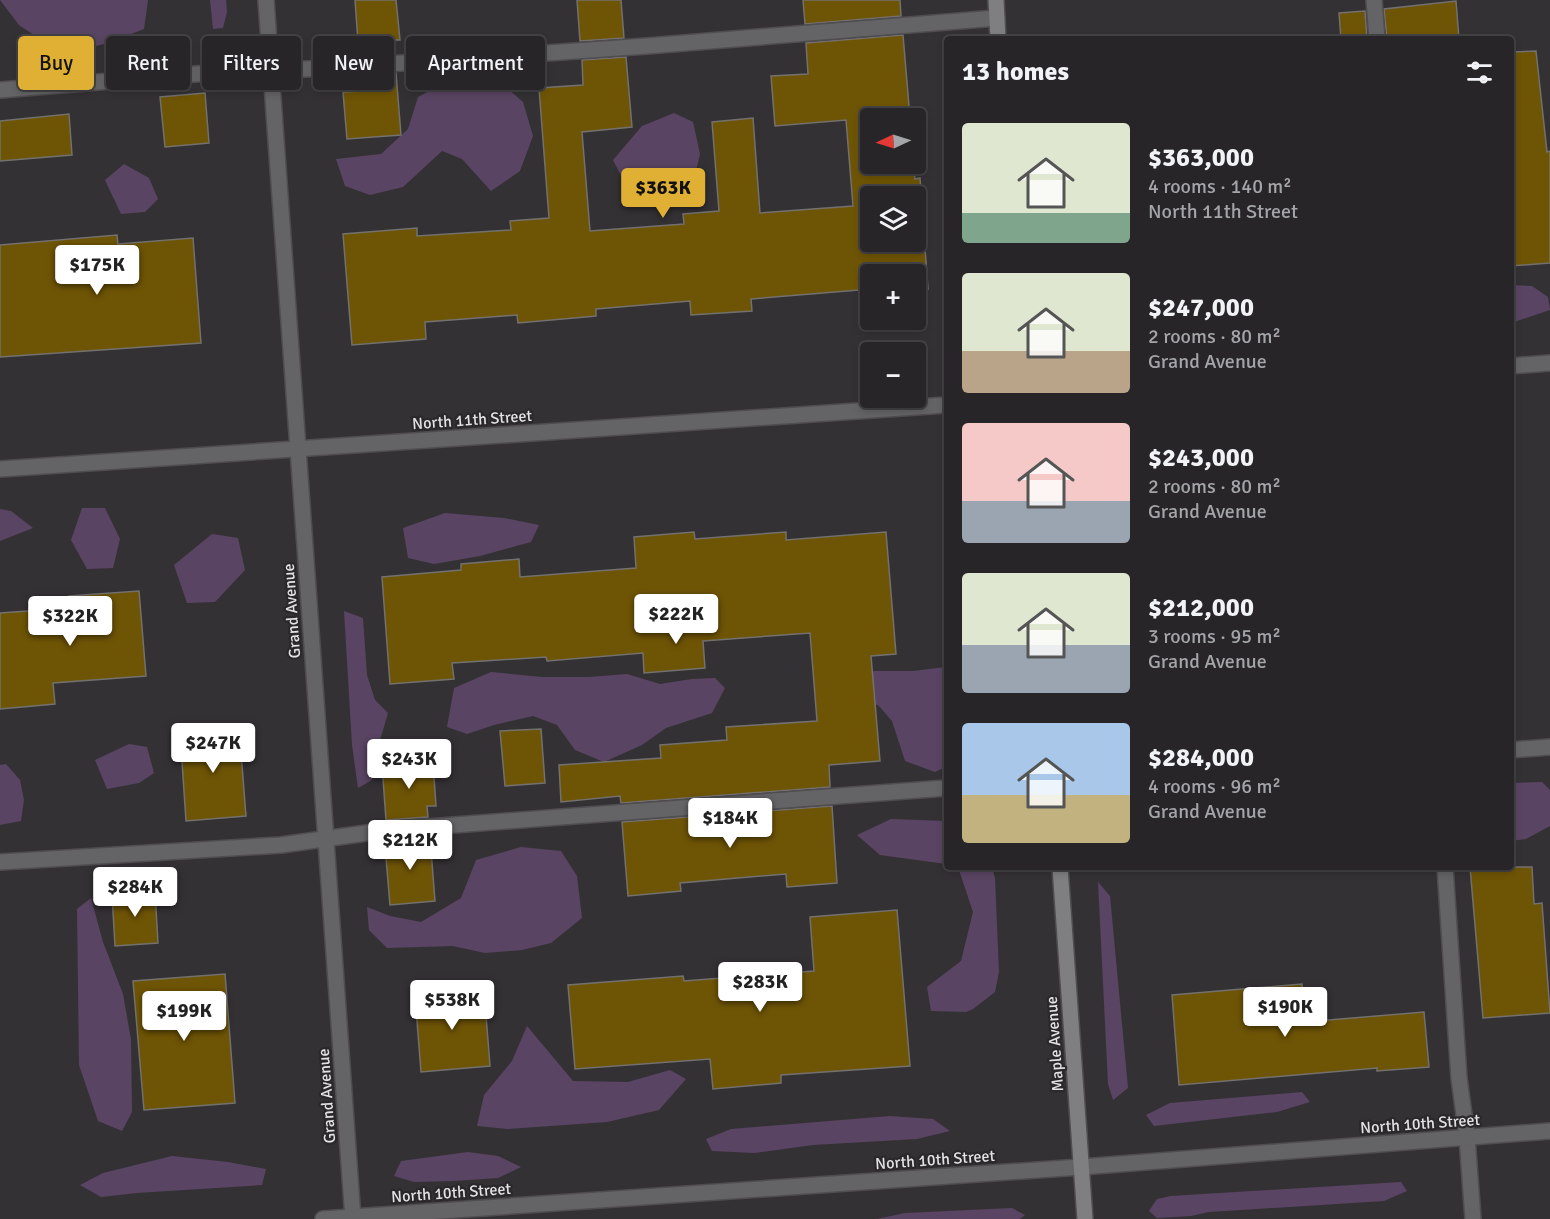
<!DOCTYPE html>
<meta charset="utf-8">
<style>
:root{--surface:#272528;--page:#333134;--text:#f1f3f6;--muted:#a4a5a8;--line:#434245;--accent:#dfb034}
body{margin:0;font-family:Signika,sans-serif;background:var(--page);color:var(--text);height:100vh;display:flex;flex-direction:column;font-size:22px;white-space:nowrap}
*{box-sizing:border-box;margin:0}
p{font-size:20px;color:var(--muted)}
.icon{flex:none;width:33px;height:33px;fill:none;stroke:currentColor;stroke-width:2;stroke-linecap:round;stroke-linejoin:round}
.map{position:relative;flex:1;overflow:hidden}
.side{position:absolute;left:944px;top:36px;width:570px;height:834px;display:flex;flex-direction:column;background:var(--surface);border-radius:6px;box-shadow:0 3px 9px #0003,0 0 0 2px var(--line)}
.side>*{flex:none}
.hud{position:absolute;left:18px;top:36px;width:570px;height:54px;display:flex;gap:12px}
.needle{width:39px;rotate:266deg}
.fabs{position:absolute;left:860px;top:108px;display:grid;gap:12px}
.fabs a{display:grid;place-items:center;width:66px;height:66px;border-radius:6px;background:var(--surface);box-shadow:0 3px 9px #0003,0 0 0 2px var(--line);font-size:30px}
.price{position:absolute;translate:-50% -51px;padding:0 14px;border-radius:6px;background:#fff;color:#222;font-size:20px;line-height:39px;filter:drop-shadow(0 2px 3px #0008)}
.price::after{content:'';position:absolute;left:50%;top:36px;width:18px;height:14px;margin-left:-9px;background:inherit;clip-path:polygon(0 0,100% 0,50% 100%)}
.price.current{background:var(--accent);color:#111}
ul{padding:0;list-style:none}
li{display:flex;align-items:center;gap:18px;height:150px;padding:0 18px}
li span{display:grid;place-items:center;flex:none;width:168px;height:120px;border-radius:6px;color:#555}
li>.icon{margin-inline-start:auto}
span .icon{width:72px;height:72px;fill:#fffc;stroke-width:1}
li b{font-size:26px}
h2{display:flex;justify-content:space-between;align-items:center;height:72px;padding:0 18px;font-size:26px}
.chip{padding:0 21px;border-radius:6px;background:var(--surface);box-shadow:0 3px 9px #0003,0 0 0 2px var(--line);font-size:21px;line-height:54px}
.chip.current{background:var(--accent);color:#111}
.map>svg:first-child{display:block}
.green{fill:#5a4463}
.building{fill:#6e5405;stroke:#73716d;stroke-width:1.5;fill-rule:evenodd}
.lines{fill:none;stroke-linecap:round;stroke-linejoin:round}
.lane-casing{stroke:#504d51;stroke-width:18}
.street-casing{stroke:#504d51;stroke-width:18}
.secondary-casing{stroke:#504d51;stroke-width:18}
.lane{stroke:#646365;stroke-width:15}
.street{stroke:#646365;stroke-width:15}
.secondary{stroke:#7f7e80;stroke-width:15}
.labels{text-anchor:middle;stroke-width:4.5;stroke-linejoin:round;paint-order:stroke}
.street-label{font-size:16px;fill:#e3e2e4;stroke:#2a282b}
</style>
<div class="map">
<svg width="1550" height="1219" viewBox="0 0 1550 1219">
<rect width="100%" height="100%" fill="#343135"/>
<g class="green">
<polygon points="0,0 148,0 144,29 108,43 62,54 19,25"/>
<polygon points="210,0 226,0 227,12 223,28 213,29"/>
<polygon points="455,77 500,82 523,102 533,136 520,171 491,191 462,159 442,151 403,187 370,195 345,186 336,159 381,154 408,129 418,97"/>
<polygon points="674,113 693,122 700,154 695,175 673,184 629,191 613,160 642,126"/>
<polygon points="124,164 149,178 158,199 145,212 121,214 105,180"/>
<polygon points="1510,285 1532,286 1548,297 1550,310 1511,323"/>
<polygon points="82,508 105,508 120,539 113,568 87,569 71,540"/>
<polygon points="0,509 11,511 33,528 0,541"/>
<polygon points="445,513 504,518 539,525 531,542 480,556 434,564 408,558 403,528"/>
<polygon points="212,534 238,538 245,570 215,602 187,603 174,565"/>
<polygon points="344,611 363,618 367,675 375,700 388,713 378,747 372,780 358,788 352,745"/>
<polygon points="946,667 946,767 935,772 905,761 892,721 878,705 852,703 828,676 875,671 913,671"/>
<polygon points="491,672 542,677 589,677 627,674 660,684 692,679 715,678 725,688 712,713 666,728 642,745 604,762 575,750 557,725 533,716 494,725 467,734 447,727 454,688"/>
<polygon points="129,744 147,747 154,773 139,783 107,789 95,760"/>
<polygon points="6,764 20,780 24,800 21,821 0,825 0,765"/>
<polygon points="1542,782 1550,790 1550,826 1526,839 1511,841 1511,783"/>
<polygon points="891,819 946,821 946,864 880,855 857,835"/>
<polygon points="521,847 561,851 577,876 582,918 551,943 522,950 485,953 453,946 387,948 369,930 367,907 390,916 421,922 461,898 476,860"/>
<polygon points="958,867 992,867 995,878 999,972 995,992 973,1009 966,1012 931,1011 927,987 961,961 973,912"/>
<polygon points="1098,882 1110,896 1128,1088 1113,1100 1108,1084"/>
<polygon points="91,898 103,942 123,994 131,1040 132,1112 122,1131 98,1121 79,1065 77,909"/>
<polygon points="527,1026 573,1081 628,1082 670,1070 686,1079 659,1110 607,1122 508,1129 477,1126 484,1095 512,1061"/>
<polygon points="1302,1092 1310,1102 1277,1112 1154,1126 1146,1115 1170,1103"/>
<polygon points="890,1116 933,1119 950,1131 917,1139 813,1145 754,1153 712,1151 706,1139 731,1129"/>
<polygon points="468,1152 498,1156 521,1167 498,1178 453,1181 414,1182 394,1176 401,1161"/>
<polygon points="172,1156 228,1162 266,1169 262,1185 137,1193 101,1197 80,1185 103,1173"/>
<polygon points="1401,1182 1407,1191 1384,1201 1209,1212 1191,1216 1157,1218 1149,1211 1157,1199 1171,1196"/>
<polygon points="1012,1208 1025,1215 1020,1219 877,1219 905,1213"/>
</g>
<g class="building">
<polygon points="355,0 396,0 400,40 393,40 394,54 359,56"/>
<polygon points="577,0 621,0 624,38 580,41"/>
<polygon points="803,0 900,0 901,16 805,24"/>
<polygon points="1456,1 1459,39 1387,39 1384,9"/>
<polygon points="1365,11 1367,39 1341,39 1339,13"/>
<path d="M903,35L910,118H870V164H913L915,179L920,178L928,289L915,290V274H870V293L860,294L859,290L751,299L752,311L691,315L690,301L596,309V316L518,323L517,315L425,322L426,339L352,345L343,234L417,228V236L511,230L510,221L549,218L539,88L583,85L582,60L626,57L632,127L582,132L590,231L684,224L683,214L719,211L712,122L753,118L760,213L853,206L846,120L775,126L771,76L808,74L806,43ZM870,196H915V242H870Z"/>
<polygon points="1536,51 1547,152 1550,151 1550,263 1510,266 1510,52"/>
<polygon points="396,73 401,135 347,139 343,92 361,91 360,76"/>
<polygon points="205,93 209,143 165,147 160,97"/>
<polygon points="69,114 72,155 0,161 0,121"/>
<polygon points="117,235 118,244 193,238 201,343 0,357 0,245"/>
<polygon points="694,532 695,539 786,532 786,540 886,532 896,654 871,656 880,761 829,765 830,787 621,803 620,796 561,802 559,765 661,758 660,745 727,740 726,727 817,721 810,633 703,641 705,668 644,673 643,653 547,661 546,657 452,663 454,679 390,684 382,577 461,570 461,564 519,559 520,577 636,568 634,537"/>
<polygon points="139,591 146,676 53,683 55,704 0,709 0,613 70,608 69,596"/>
<polygon points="239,727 246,816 186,821 180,732"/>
<polygon points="541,729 545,783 505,786 500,731"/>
<polygon points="433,762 436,806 427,806 428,817 386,820 382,765"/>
<polygon points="832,806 837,883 787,887 786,874 680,883 681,891 628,896 622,822"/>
<polygon points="430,837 435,901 390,905 386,858 389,858 387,840"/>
<polygon points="1470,867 1532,867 1534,904 1542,903 1550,1013 1483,1018"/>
<polygon points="155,891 158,943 115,946 112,894"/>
<polygon points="897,910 910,1066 781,1075 781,1083 713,1089 710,1059 575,1069 568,985 683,976 684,981 814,971 810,917"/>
<polygon points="225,974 235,1103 144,1110 133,981"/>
<polygon points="1302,984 1305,1022 1424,1012 1429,1067 1377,1071 1377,1068 1179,1085 1172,995"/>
<polygon points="484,990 490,1066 421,1072 415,996"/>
</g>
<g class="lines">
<defs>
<g id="lane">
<polyline points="1374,0 1377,39"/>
<polyline points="0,90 208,73 330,68 647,46 997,18"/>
<polyline points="1510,750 1550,747"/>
<polyline points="0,862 281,845 388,830 946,788"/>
<polyline points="1445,867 1459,1078 1467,1137 1473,1219"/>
</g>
<g id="street">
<polyline points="266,0 353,1219"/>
<polyline points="1510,366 1550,363"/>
<polyline points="0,469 946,405"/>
<polyline points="323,1219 1081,1167 1550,1131"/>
</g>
<g id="secondary">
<polyline points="996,0 998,39"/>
<polyline points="1060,867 1085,1219"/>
</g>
</defs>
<use href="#lane" class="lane-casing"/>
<use href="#street" class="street-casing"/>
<use href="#secondary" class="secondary-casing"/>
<use href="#lane" class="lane"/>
<use href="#street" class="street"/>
<use href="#secondary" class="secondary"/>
</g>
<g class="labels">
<g class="street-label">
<text transform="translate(472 419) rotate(-4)" y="6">North 11th Street</text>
<text transform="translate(291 611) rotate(-94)" y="6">Grand Avenue</text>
<text transform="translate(1054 1044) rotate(-94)" y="6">Maple Avenue</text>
<text transform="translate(326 1096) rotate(-94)" y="6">Grand Avenue</text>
<text transform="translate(1420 1123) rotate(-4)" y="6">North 10th Street</text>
<text transform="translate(935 1159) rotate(-4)" y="6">North 10th Street</text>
<text transform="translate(451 1192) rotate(-4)" y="6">North 10th Street</text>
</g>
</g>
</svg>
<div class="fabs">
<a><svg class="needle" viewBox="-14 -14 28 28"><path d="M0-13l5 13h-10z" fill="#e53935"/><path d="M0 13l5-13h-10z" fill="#a4a5a8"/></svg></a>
<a><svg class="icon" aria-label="layers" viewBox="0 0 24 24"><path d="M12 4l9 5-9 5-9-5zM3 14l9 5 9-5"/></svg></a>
<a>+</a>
<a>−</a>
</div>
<b class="price current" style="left:663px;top:219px">$363K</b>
<b class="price" style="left:97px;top:296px">$175K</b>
<b class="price" style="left:676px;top:645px">$222K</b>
<b class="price" style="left:70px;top:647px">$322K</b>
<b class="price" style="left:213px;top:774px">$247K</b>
<b class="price" style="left:409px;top:790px">$243K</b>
<b class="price" style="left:730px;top:849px">$184K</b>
<b class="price" style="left:410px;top:871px">$212K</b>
<b class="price" style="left:135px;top:918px">$284K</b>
<b class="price" style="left:760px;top:1013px">$283K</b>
<b class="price" style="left:452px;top:1031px">$538K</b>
<b class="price" style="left:1285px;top:1038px">$190K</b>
<b class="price" style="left:184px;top:1042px">$199K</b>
<div class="hud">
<a class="chip current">Buy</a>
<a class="chip">Rent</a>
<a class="chip">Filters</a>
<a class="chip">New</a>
<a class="chip">Apartment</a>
</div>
<section class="side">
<h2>13 homes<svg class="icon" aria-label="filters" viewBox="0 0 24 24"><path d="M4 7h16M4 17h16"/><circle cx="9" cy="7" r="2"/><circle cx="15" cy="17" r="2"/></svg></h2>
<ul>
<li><span style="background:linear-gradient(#dfe7d0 75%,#7fa58c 0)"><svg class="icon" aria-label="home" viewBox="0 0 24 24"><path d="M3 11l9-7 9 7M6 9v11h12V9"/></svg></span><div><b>$363,000</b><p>4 rooms · 140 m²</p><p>North 11th Street</p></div></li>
<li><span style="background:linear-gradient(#dfe7d0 65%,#b9a48a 0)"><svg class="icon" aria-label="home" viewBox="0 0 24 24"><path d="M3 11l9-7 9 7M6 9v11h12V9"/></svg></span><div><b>$247,000</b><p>2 rooms · 80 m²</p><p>Grand Avenue</p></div></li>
<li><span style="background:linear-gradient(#f6c9c9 65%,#9aa5b1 0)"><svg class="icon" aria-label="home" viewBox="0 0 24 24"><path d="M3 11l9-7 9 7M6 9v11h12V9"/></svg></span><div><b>$243,000</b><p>2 rooms · 80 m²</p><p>Grand Avenue</p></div></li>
<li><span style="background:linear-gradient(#dfe7d0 60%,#9aa5b1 0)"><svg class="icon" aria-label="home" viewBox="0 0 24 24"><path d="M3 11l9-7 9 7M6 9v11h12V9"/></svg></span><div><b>$212,000</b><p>3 rooms · 95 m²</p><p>Grand Avenue</p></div></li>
<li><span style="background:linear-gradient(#a9c7e8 60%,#c2b280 0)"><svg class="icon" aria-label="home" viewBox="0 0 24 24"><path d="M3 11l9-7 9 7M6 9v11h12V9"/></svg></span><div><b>$284,000</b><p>4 rooms · 96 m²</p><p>Grand Avenue</p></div></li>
</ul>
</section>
</div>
